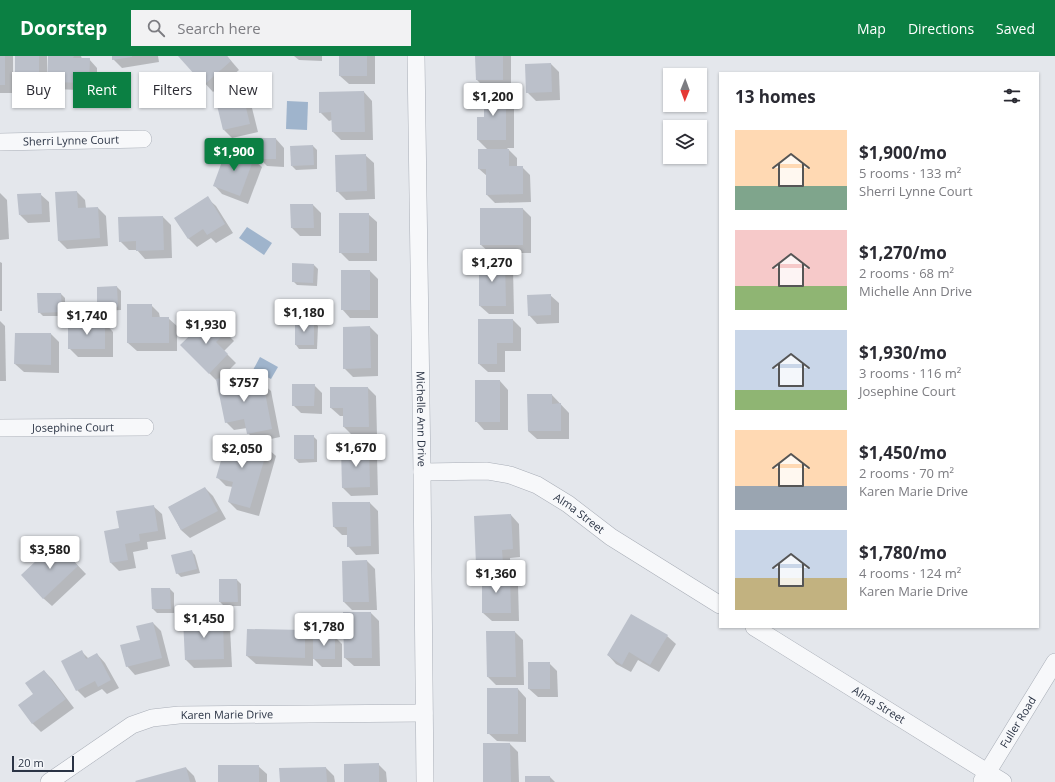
<!DOCTYPE html>
<meta charset="utf-8">
<style>
:root{--surface:#fff;--page:#f2f2f3;--text:#2b2b33;--muted:#7c7c81;--accent:#0b8043}
body{margin:0;font-family:"Open Sans",sans-serif;background:var(--page);color:var(--text);height:100vh;display:flex;flex-direction:column;font-size:15px;white-space:nowrap}
*{box-sizing:border-box;margin:0}
p{font-size:13px;color:var(--muted)}
.icon{flex:none;width:22px;height:22px;fill:none;stroke:currentColor;stroke-width:2;stroke-linecap:round;stroke-linejoin:round}
.map{position:relative;flex:1;overflow:hidden}
.drawer{position:absolute;left:719px;top:16px;width:320px;height:556px;display:flex;flex-direction:column;background:var(--surface);border-radius:0px;box-shadow:0 1px 3px #0004}
.drawer>*{flex:none}
.hud{position:absolute;left:12px;top:16px;width:380px;height:36px;display:flex;gap:8px}
.needle{width:26px;rotate:181deg}
.fabs{position:absolute;left:663px;top:12px;display:grid;gap:8px}
.fabs a{display:grid;place-items:center;width:44px;height:44px;border-radius:0px;background:var(--surface);box-shadow:0 1px 3px #0004;font-size:20px}
.scale{position:absolute;left:12px;bottom:10px;width:62px;box-sizing:border-box;padding-left:4px;border:2px solid #2b3445;border-top:0;font-size:11px;line-height:14px;white-space:nowrap;color:#2b3445;-webkit-text-stroke:3px #f4f6f9;paint-order:stroke}
.price{position:absolute;translate:-50% -34px;padding:0 9px;border-radius:4px;background:#fff;color:#222;font-size:13px;line-height:26px;filter:drop-shadow(0 1px 2px #0008)}
.price::after{content:'';position:absolute;left:50%;top:24px;width:12px;height:9px;margin-left:-6px;background:inherit;clip-path:polygon(0 0,100% 0,50% 100%)}
.price.selected{background:var(--accent);color:#fff}
ul{padding:0;list-style:none}
li{display:flex;align-items:center;gap:12px;height:100px;padding:0 16px}
li span{display:grid;place-items:center;flex:none;width:112px;height:80px;border-radius:0px;color:#555}
li>.icon{margin-inline-start:auto}
span .icon{width:48px;height:48px;fill:#fffc;stroke-width:1}
li b{font-size:17px}
h2{display:flex;justify-content:space-between;align-items:center;height:48px;padding:0 16px;font-size:17px}
.chip{padding:0 14px;border-radius:0px;background:var(--surface);box-shadow:0 1px 3px #0004;font-size:14px;line-height:36px}
.chip.selected{background:var(--accent);color:#fff}
header{display:flex;align-items:center;gap:24px;box-sizing:border-box;height:56px;padding:0 20px;background:var(--accent);color:#fff}
header strong{font-size:19px}
nav{display:flex;gap:22px;margin-inline-start:auto;font-size:14px}
.search{width:280px;height:36px;background:var(--page);display:flex;align-items:center;gap:10px;box-sizing:border-box;padding:0 14px;border-radius:0px;color:var(--muted);font-size:15px}
.map>svg:first-child{display:block}
.water{fill:#9fb4cc}
.shadow{fill:#0003}
.building{fill:#bbc0ca}
.lines{fill:none;stroke-linecap:round;stroke-linejoin:round}
.minor-casing{stroke:#a9aeb7;stroke-width:18}
.minor{stroke:#f7f8fa;stroke-width:17}
.labels{text-anchor:middle;stroke-width:3.5;stroke-linejoin:round;paint-order:stroke}
.street-label{font-size:11px;fill:#2b3445;stroke:#f4f6f9}
</style>
<header>
<strong>Doorstep</strong>
<div class="search"><svg class="icon" aria-label="search" viewBox="0 0 24 24"><circle cx="10" cy="10" r="6"/><path d="M15 15l6 6"/></svg>Search here</div>
<nav><a>Map</a><a>Directions</a><a>Saved</a></nav>
</header>
<div class="map">
<svg width="1055" height="726" viewBox="0 0 1055 726">
<rect width="100%" height="100%" fill="#e4e7ec"/>
<g class="water">
<polygon points="287,45 308,46 307,74 286,73"/>
<polygon points="247,171 272,187 264,199 239,182"/>
<polygon points="260,301 278,311 271,323 253,314"/>
</g>
<g class="shadow">
<rect x="0" y="0" width="13" height="37"/>
<polygon points="16,0 47,0 47,21 49,22 49,0 81,0 82,3 89,3 97,12 97,35 57,33 47,23 47,33 24,33 16,24"/>
<polygon points="113,0 158,0 159,6 122,12 113,3"/>
<polygon points="180,0 227,0 239,14 213,36"/>
<polygon points="294,0 322,0 322,5 299,4"/>
<polygon points="340,0 375,0 375,28 349,28 340,20"/>
<polygon points="476,0 511,0 511,32 485,32 477,24"/>
<polygon points="551,8 559,16 560,44 536,45 527,36"/>
<polygon points="241,32 249,40 258,76 232,82 224,74"/>
<polygon points="364,36 372,45 373,84 341,84 333,76 332,64 329,65 320,56"/>
<polygon points="506,36 514,45 514,92 507,92 517,102 517,111 522,111 530,119 531,146 495,147 487,139 487,120 479,113 488,94 478,84 485,62"/>
<polygon points="276,83 284,92 284,111 267,110 259,102"/>
<polygon points="313,90 317,94 317,113 296,114 292,110"/>
<polygon points="365,99 374,107 375,143 346,144 337,135"/>
<polygon points="253,103 262,111 248,148 222,138 214,129"/>
<polygon points="77,136 85,144 86,152 98,152 106,160 108,190 67,193 59,185"/>
<polygon points="0,137 7,144 9,183 0,184"/>
<polygon points="40,138 49,146 50,166 28,167 20,159"/>
<polygon points="207,142 216,150 233,177 216,187 211,182 197,191 189,183 176,162"/>
<polygon points="313,149 321,157 321,180 300,180 292,172"/>
<polygon points="523,153 531,161 531,197 490,197 481,189"/>
<polygon points="368,158 377,166 377,205 349,205 340,196"/>
<polygon points="163,161 171,169 172,202 145,203 137,194 129,194 120,185"/>
<polygon points="505,204 513,212 514,258 489,258 480,250"/>
<polygon points="0,206 2,207 2,255 0,255"/>
<polygon points="314,209 318,213 317,230 297,229 293,225"/>
<polygon points="342,215 370,215 378,223 378,262 350,262 342,253"/>
<polygon points="117,231 121,235 121,254 102,255 98,251"/>
<polygon points="61,238 65,242 65,260 43,260 39,256"/>
<polygon points="550,239 559,247 559,267 537,268 529,259"/>
<polygon points="151,249 159,257 160,262 168,262 177,270 177,295 137,295 128,287"/>
<polygon points="210,261 234,285 224,295 236,307 220,323 245,318 253,326 254,329 262,327 271,335 280,381 257,386 248,377 247,372 234,374 226,366 217,325 181,289"/>
<polygon points="513,264 521,272 521,295 505,295 505,316 488,316 479,308"/>
<polygon points="0,265 5,270 6,325 0,325"/>
<polygon points="314,266 318,270 317,293 299,293 296,289"/>
<polygon points="105,267 113,276 113,301 78,301 69,292"/>
<polygon points="370,271 378,279 378,320 353,321 344,312"/>
<polygon points="51,278 59,286 59,317 24,316 15,308"/>
<polygon points="500,325 508,334 508,374 484,374 476,365"/>
<polygon points="314,329 322,337 322,358 301,357 293,349"/>
<polygon points="368,332 376,340 377,379 352,379 344,371 344,360 340,360 331,352"/>
<polygon points="552,339 569,357 569,383 537,383 528,375"/>
<polygon points="313,380 317,384 317,406 299,407 295,403"/>
<polygon points="267,392 276,400 259,460 237,454 229,446 233,431 226,430 217,421"/>
<polygon points="368,392 377,400 378,439 351,440 343,432"/>
<polygon points="205,432 213,440 226,463 190,482 181,474 169,451"/>
<polygon points="333,447 370,447 378,455 379,498 356,499 348,490 348,479 342,479 334,471"/>
<polygon points="153,450 162,458 166,483 147,486 148,493 133,496 136,512 119,515 111,507 106,476 120,473"/>
<polygon points="511,459 519,468 520,501 510,502 511,515 485,517 477,508"/>
<polygon points="191,495 195,499 200,517 181,521 177,517"/>
<polygon points="65,496 86,518 52,550 43,542"/>
<polygon points="367,505 375,513 377,554 352,554 344,546 343,506"/>
<polygon points="510,520 518,528 519,565 492,565 483,557"/>
<polygon points="237,524 241,528 241,550 224,550 220,546"/>
<polygon points="152,533 170,533 174,537 174,557 157,557 153,553"/>
<polygon points="371,557 379,565 380,610 354,610 345,602"/>
<polygon points="632,559 667,580 676,588 659,616 638,604 631,616 616,608 608,599"/>
<polygon points="222,563 230,571 232,611 194,612 186,604"/>
<polygon points="153,567 161,575 170,610 135,619 127,610 141,584"/>
<polygon points="248,574 305,575 314,584 334,580 342,588 342,611 322,611 313,602 313,610 256,608 247,600"/>
<polygon points="515,576 523,584 524,629 496,629 488,621"/>
<polygon points="81,595 89,603 97,598 105,607 119,632 107,638 102,633 85,642 77,634"/>
<polygon points="549,607 557,615 558,641 538,641 529,633"/>
<polygon points="44,615 52,623 74,652 41,676 33,668 20,649 34,638"/>
<polygon points="488,633 518,633 526,642 526,686 497,685 488,677"/>
<polygon points="510,688 518,696 519,726 484,726"/>
<polygon points="378,708 386,716 387,726 345,726"/>
<polygon points="258,710 267,718 267,726 219,726"/>
<polygon points="186,712 194,720 196,726 137,726"/>
<polygon points="326,712 334,720 335,726 281,726"/>
<polygon points="550,721 555,726 526,726"/>
</g>
<g class="building">
<rect x="0" y="0" width="5" height="29"/>
<rect x="15" y="0" width="24" height="25"/>
<polygon points="48,0 74,0 73,2 90,2 89,27 47,26"/>
<polygon points="112,0 132,0 132,1 112,4"/>
<polygon points="178,0 227,0 231,5 204,29"/>
<rect x="339" y="0" width="28" height="20"/>
<polygon points="475,0 503,0 503,24 476,24"/>
<polygon points="551,7 552,36 526,37 525,8"/>
<polygon points="241,31 250,68 223,74 214,37"/>
<polygon points="364,35 365,76 332,76 331,56 319,57 319,36"/>
<polygon points="506,35 506,84 477,84 477,61 484,61 484,36"/>
<rect x="258" y="82" width="18" height="21"/>
<polygon points="313,89 314,109 291,110 290,90"/>
<polygon points="227,92 254,102 240,140 213,130"/>
<polygon points="478,93 509,93 509,110 523,110 523,138 486,139 486,113 478,113"/>
<polygon points="366,98 367,135 336,136 335,99"/>
<polygon points="77,135 78,152 98,151 100,182 58,185 55,136"/>
<polygon points="41,137 42,158 19,159 17,138"/>
<polygon points="208,140 225,168 207,179 203,173 188,183 174,162"/>
<polygon points="290,148 313,148 314,172 291,172"/>
<rect x="480" y="152" width="43" height="37"/>
<rect x="339" y="157" width="30" height="40"/>
<polygon points="163,160 164,194 136,195 136,185 119,186 118,161"/>
<polygon points="479,203 505,203 506,250 479,250"/>
<polygon points="292,207 314,208 313,227 292,226"/>
<rect x="341" y="214" width="29" height="40"/>
<polygon points="117,230 118,251 97,251 97,231"/>
<polygon points="37,237 61,237 62,256 38,257"/>
<polygon points="551,238 551,259 528,260 527,239"/>
<polygon points="127,248 152,248 152,261 169,261 169,287 127,287"/>
<polygon points="210,260 226,276 216,286 228,298 209,318 180,289"/>
<polygon points="478,263 513,263 513,287 497,287 497,308 478,308"/>
<polygon points="295,264 314,265 314,289 295,289"/>
<polygon points="105,266 105,293 68,293 68,267"/>
<polygon points="370,270 371,312 343,313 343,271"/>
<polygon points="15,277 51,277 51,309 14,308"/>
<polygon points="245,317 248,329 263,326 272,373 247,378 244,363 225,367 216,323"/>
<rect x="475" y="324" width="25" height="42"/>
<polygon points="292,328 315,328 314,350 292,350"/>
<polygon points="330,331 368,331 369,371 343,371 343,352 330,352"/>
<polygon points="527,338 552,338 552,348 561,347 561,375 528,375"/>
<rect x="294" y="379" width="20" height="24"/>
<polygon points="228,380 268,391 250,452 228,446 233,426 216,422"/>
<polygon points="369,391 370,431 342,432 341,392"/>
<polygon points="205,431 218,455 181,474 168,451"/>
<polygon points="332,446 370,446 371,490 347,491 347,471 333,471"/>
<polygon points="154,449 158,475 139,478 140,485 125,488 128,504 110,507 104,475 119,472 116,455"/>
<polygon points="511,458 513,493 502,494 503,507 476,509 474,460"/>
<polygon points="56,486 78,510 43,543 21,519"/>
<polygon points="192,494 197,513 176,518 171,499"/>
<polygon points="367,504 369,546 343,546 342,505"/>
<polygon points="482,519 510,519 511,557 482,557"/>
<polygon points="219,523 237,523 238,546 219,546"/>
<polygon points="151,532 170,532 171,553 152,553"/>
<polygon points="343,556 371,556 372,602 344,602"/>
<polygon points="631,558 668,579 650,609 629,596 622,609 607,599"/>
<polygon points="223,562 224,603 185,604 183,563"/>
<polygon points="153,566 162,602 126,611 120,589 140,584 136,570"/>
<polygon points="247,573 305,574 305,602 246,600"/>
<polygon points="486,575 515,575 516,621 487,621"/>
<rect x="313" y="579" width="22" height="24"/>
<polygon points="82,594 86,603 97,597 111,624 98,631 95,625 76,635 61,605"/>
<rect x="528" y="606" width="22" height="27"/>
<polygon points="44,614 66,643 32,668 18,649 33,638 25,627"/>
<rect x="487" y="632" width="31" height="46"/>
<polygon points="483,687 510,687 511,726 483,726"/>
<polygon points="379,707 379,726 344,726 344,708"/>
<rect x="218" y="709" width="41" height="17"/>
<polygon points="186,711 190,726 136,726 135,725"/>
<polygon points="326,711 327,726 280,726 279,712"/>
<rect x="525" y="720" width="25" height="6"/>
</g>
<g class="lines">
<defs>
<g id="minor">
<path id="s1" d="M416,0L422,416L425,726"/>
<path id="s2" d="M0,86L143,83"/>
<path id="s3" d="M0,372L145,371"/>
<path id="s4" d="M422,416L487,415L510,419L537,429L568,448L611,481L720,549"/>
<path id="s5" d="M754,571L1003,726"/>
<path id="s6" d="M982,725L1055,606"/>
<path id="s7" d="M49,726L132,669L152,662L179,659L424,657"/>
</g>
</defs>
<use href="#minor" class="minor-casing"/>
<use href="#minor" class="minor"/>
</g>
<g class="labels">
<g class="street-label">
<text dy="4" stroke="none"><textPath href="#s2" startOffset="71">Sherri Lynne Court</textPath></text>
<text dy="4" stroke="none"><textPath href="#s1" startOffset="363">Michelle Ann Drive</textPath></text>
<text dy="4" stroke="none"><textPath href="#s3" startOffset="73">Josephine Court</textPath></text>
<text dy="4" stroke="none"><textPath href="#s4" startOffset="168">Alma Street</textPath></text>
<text dy="4" stroke="none"><textPath href="#s5" startOffset="147">Alma Street</textPath></text>
<text dy="4" stroke="none"><textPath href="#s7" startOffset="197">Karen Marie Drive</textPath></text>
<text dy="4" stroke="none"><textPath href="#s6" startOffset="69">Fuller Road</textPath></text>
</g>
</g>
</svg>
<div class="fabs">
<a><svg class="needle" viewBox="-14 -14 28 28"><path d="M0-13l5 13h-10z" fill="#e53935"/><path d="M0 13l5-13h-10z" fill="#7c7c81"/></svg></a>
<a><svg class="icon" aria-label="layers" viewBox="0 0 24 24"><path d="M12 4l9 5-9 5-9-5zM3 14l9 5 9-5"/></svg></a>
</div>
<div class="scale">20 m</div>
<b class="price" style="left:493px;top:61px">$1,200</b>
<b class="price selected" style="left:234px;top:116px">$1,900</b>
<b class="price" style="left:492px;top:227px">$1,270</b>
<b class="price" style="left:304px;top:277px">$1,180</b>
<b class="price" style="left:87px;top:280px">$1,740</b>
<b class="price" style="left:206px;top:289px">$1,930</b>
<b class="price" style="left:244px;top:347px">$757</b>
<b class="price" style="left:356px;top:412px">$1,670</b>
<b class="price" style="left:242px;top:413px">$2,050</b>
<b class="price" style="left:50px;top:514px">$3,580</b>
<b class="price" style="left:496px;top:538px">$1,360</b>
<b class="price" style="left:204px;top:583px">$1,450</b>
<b class="price" style="left:324px;top:591px">$1,780</b>
<div class="hud">
<a class="chip">Buy</a>
<a class="chip selected">Rent</a>
<a class="chip">Filters</a>
<a class="chip">New</a>
</div>
<section class="drawer">
<h2>13 homes<svg class="icon" aria-label="filters" viewBox="0 0 24 24"><path d="M4 7h16M4 17h16"/><circle cx="9" cy="7" r="2"/><circle cx="15" cy="17" r="2"/></svg></h2>
<ul>
<li><span style="background:linear-gradient(#ffd9b3 70%,#7fa58c 0)"><svg class="icon" aria-label="home" viewBox="0 0 24 24"><path d="M3 11l9-7 9 7M6 9v11h12V9"/></svg></span><div><b>$1,900/mo</b><p>5 rooms · 133 m²</p><p>Sherri Lynne Court</p></div></li>
<li><span style="background:linear-gradient(#f6c9c9 70%,#8fb573 0)"><svg class="icon" aria-label="home" viewBox="0 0 24 24"><path d="M3 11l9-7 9 7M6 9v11h12V9"/></svg></span><div><b>$1,270/mo</b><p>2 rooms · 68 m²</p><p>Michelle Ann Drive</p></div></li>
<li><span style="background:linear-gradient(#c9d6e8 75%,#8fb573 0)"><svg class="icon" aria-label="home" viewBox="0 0 24 24"><path d="M3 11l9-7 9 7M6 9v11h12V9"/></svg></span><div><b>$1,930/mo</b><p>3 rooms · 116 m²</p><p>Josephine Court</p></div></li>
<li><span style="background:linear-gradient(#ffd9b3 70%,#9aa5b1 0)"><svg class="icon" aria-label="home" viewBox="0 0 24 24"><path d="M3 11l9-7 9 7M6 9v11h12V9"/></svg></span><div><b>$1,450/mo</b><p>2 rooms · 70 m²</p><p>Karen Marie Drive</p></div></li>
<li><span style="background:linear-gradient(#c9d6e8 60%,#c2b280 0)"><svg class="icon" aria-label="home" viewBox="0 0 24 24"><path d="M3 11l9-7 9 7M6 9v11h12V9"/></svg></span><div><b>$1,780/mo</b><p>4 rooms · 124 m²</p><p>Karen Marie Drive</p></div></li>
</ul>
</section>
</div>
